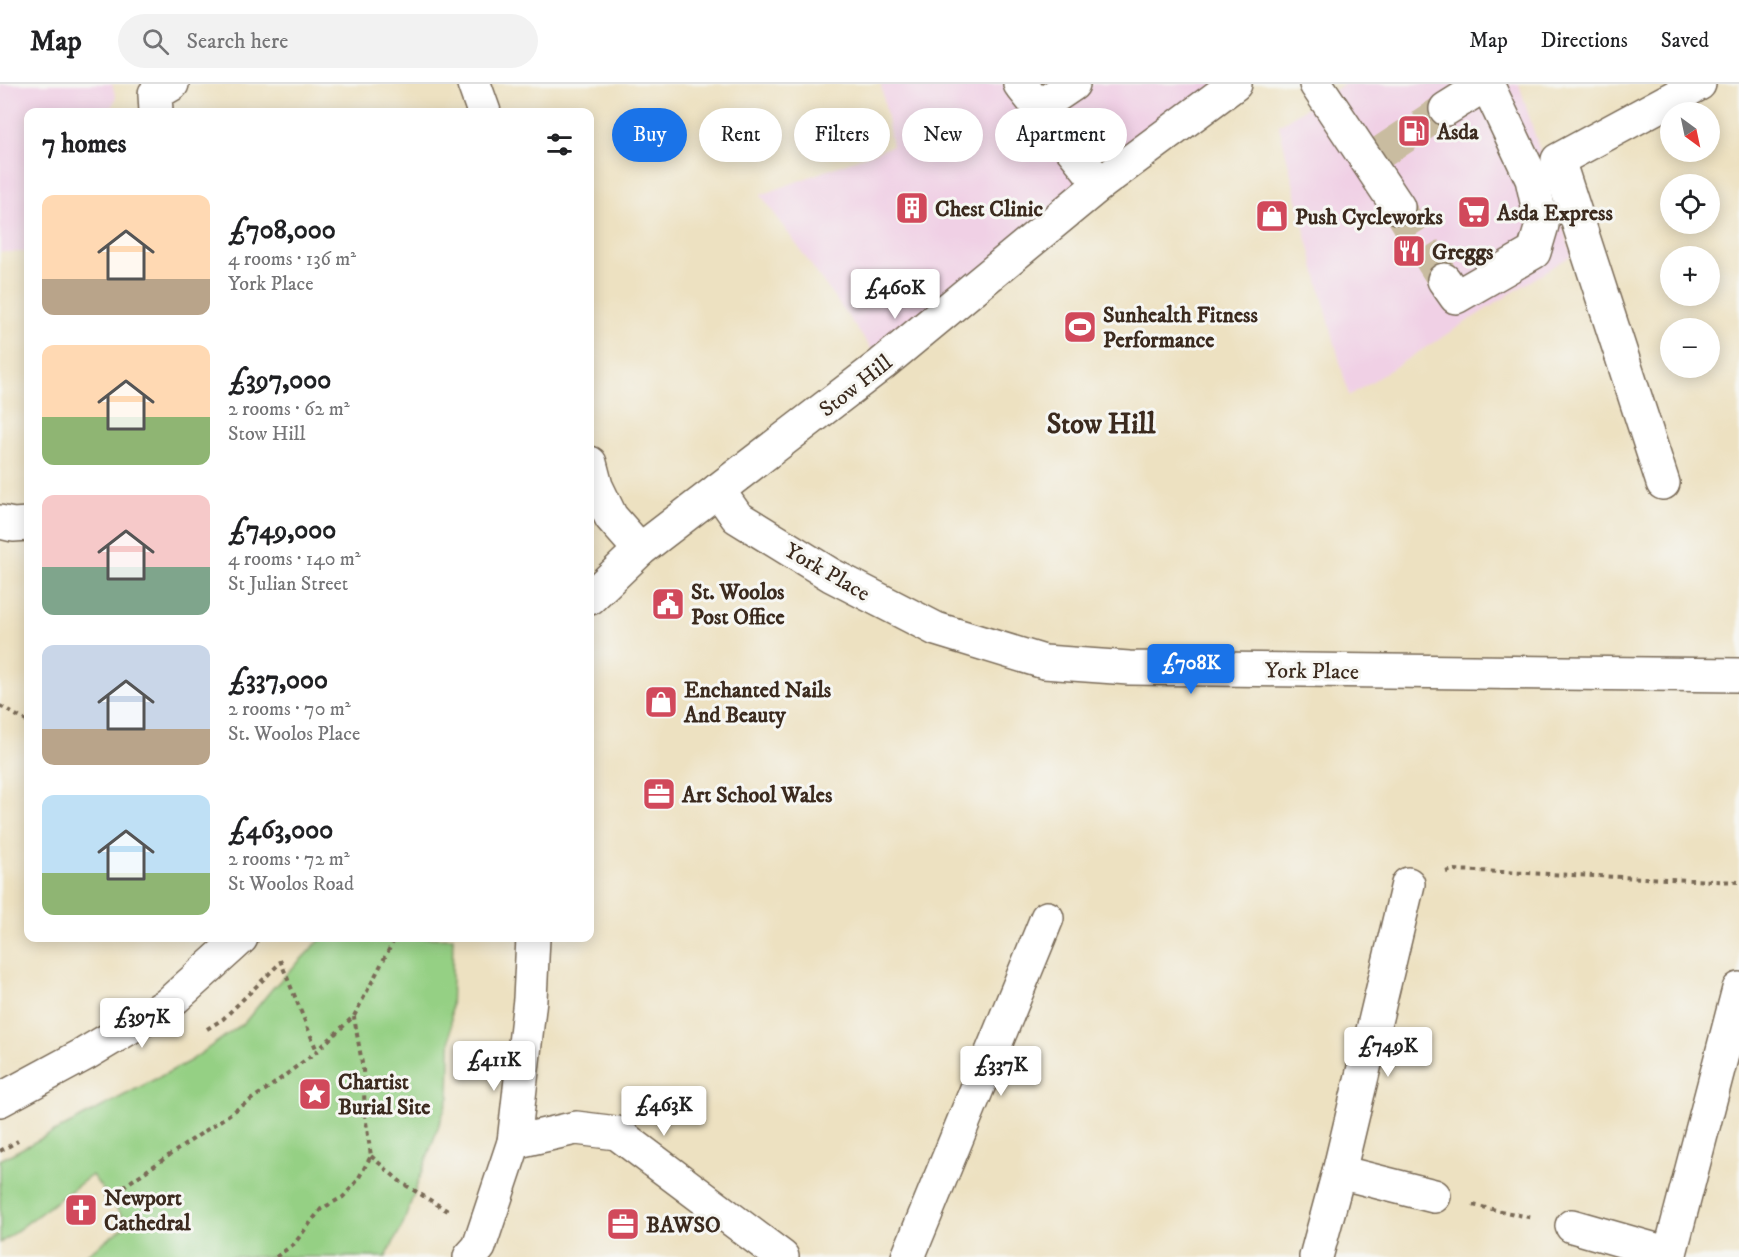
<!DOCTYPE html>
<meta charset="utf-8">
<style>
:root{--surface:#fff;--page:#f2f2f2;--text:#202124;--muted:#757577;--line:#e0e0e0;--accent:#1a73e8}
body{margin:0;font-family:"IM FELL DW Pica",serif;background:var(--page);color:var(--text);height:100vh;display:flex;flex-direction:column;font-size:22px;white-space:nowrap}
*{box-sizing:border-box;margin:0}
p{font-size:20px;color:var(--muted)}
.icon{flex:none;width:33px;height:33px;fill:none;stroke:currentColor;stroke-width:2;stroke-linecap:round;stroke-linejoin:round}
.map{position:relative;flex:1;overflow:hidden}
.drawer{position:absolute;left:24px;top:24px;width:570px;height:834px;display:flex;flex-direction:column;background:var(--surface);border-radius:12px;box-shadow:0 3px 15px #0003}
.drawer>*{flex:none}
.top-card{position:absolute;left:612px;top:24px;width:570px;height:54px;display:flex;gap:12px}
.needle{width:39px;rotate:147deg}
.fabs{position:absolute;left:1660px;top:18px;display:grid;gap:12px}
.fabs a{display:grid;place-items:center;width:60px;height:60px;border-radius:50%;background:var(--surface);box-shadow:0 3px 15px #0003;font-size:30px}
.price{position:absolute;translate:-50% -51px;padding:0 14px;border-radius:6px;background:#fff;color:#222;font-size:20px;line-height:39px;filter:drop-shadow(0 2px 3px #0008)}
.price::after{content:'';position:absolute;left:50%;top:36px;width:18px;height:14px;margin-left:-9px;background:inherit;clip-path:polygon(0 0,100% 0,50% 100%)}
.price.active{background:var(--accent);color:#fff}
ul{padding:0;list-style:none}
li{display:flex;align-items:center;gap:18px;height:150px;padding:0 18px}
li span{display:grid;place-items:center;flex:none;width:168px;height:120px;border-radius:12px;color:#555}
li>.icon{margin-inline-start:auto}
span .icon{width:72px;height:72px;fill:#fffc;stroke-width:1}
li b{font-size:26px}
h2{display:flex;justify-content:space-between;align-items:center;height:72px;padding:0 18px;font-size:26px}
.tag{padding:0 21px;border-radius:27px;background:var(--surface);box-shadow:0 3px 15px #0003;font-size:21px;line-height:54px}
.tag.active{background:var(--accent);color:#fff}
header{display:flex;align-items:center;gap:36px;box-sizing:border-box;height:84px;padding:0 30px;background:var(--surface);border-bottom:2px solid var(--line)}
header strong{font-size:28px}
nav{display:flex;gap:33px;margin-inline-start:auto;font-size:21px}
.search{width:420px;height:54px;background:var(--page);display:flex;align-items:center;gap:15px;box-sizing:border-box;padding:0 21px;border-radius:33px;color:var(--muted);font-size:22px}
.map>svg:first-child{display:block}
.built{fill:#f0d0e5}
.green{fill:#95d084;stroke:#687d51;stroke-width:1.5}
.lines{fill:none;stroke-linecap:round;stroke-linejoin:round}
.minor-tunnel{stroke:#c9bca0;stroke-width:33;stroke-dasharray:33 16;stroke-linecap:butt}
.minor-casing{stroke:#796a57;stroke-width:36}
.path{stroke:#796a57;stroke-width:4;stroke-dasharray:4.5 4.5;stroke-linecap:butt}
.minor{stroke:#fff;stroke-width:33}
.labels{text-anchor:middle;stroke-width:6;stroke-linejoin:round;paint-order:stroke}
.poi-label{font-size:22px;font-weight:bold;fill:#3b2a1e;stroke:#f6f6f2;text-anchor:start}
.street-label{font-size:22px;fill:#3b2a1e;stroke:#f6f6f2}
.district-label{font-size:28px;font-weight:bold;fill:#3b2a1e;stroke:#f6f6f2}
</style>
<header>
<strong>Map</strong>
<div class="search"><svg class="icon" aria-label="search" viewBox="0 0 24 24"><circle cx="10" cy="10" r="6"/><path d="M15 15l6 6"/></svg>Search here</div>
<nav><a>Map</a><a>Directions</a><a>Saved</a></nav>
</header>
<div class="map">
<svg width="1739" height="1173" viewBox="0 0 1739 1173">
<rect width="100%" height="100%" fill="#f6f6f2"/>
<filter id="ink" filterUnits="userSpaceOnUse"><feTurbulence type="fractalNoise" baseFrequency=".0167" numOctaves="2"/><feDisplacementMap in="SourceGraphic" scale="12" xChannelSelector="R" yChannelSelector="G"/><feConvolveMatrix kernelMatrix="1 2 1 2 8 2 1 2 1" color-interpolation-filters="sRGB"/></filter>
<filter id="wash" filterUnits="userSpaceOnUse"><feTurbulence type="fractalNoise" baseFrequency=".008" numOctaves="4" result="noise"/><feDisplacementMap in="SourceGraphic" scale="24" xChannelSelector="R" yChannelSelector="G"/><feGaussianBlur stdDeviation="1.35" result="paint"/><feColorMatrix in="noise" values="0 0 0 0 0 0 0 0 0 0 0 0 0 0 0 0 0 1.4 0 .05"/><feComposite in="paint" operator="in"/></filter>
<g filter="url(#wash)">
<rect width="100%" height="100%" fill="#ede1c1"/>
<g class="built">
<polygon points="0,0 112,0 116,14 109,28 28,28 28,168 0,168"/>
<polygon points="881,0 1235,0 882,280 761,111 892,62"/>
<polygon points="1344,0 1519,0 1572,171 1349,312 1305,148 1279,41"/>
</g>
<polygon class="green" points="322,854 453,854 449,1013 403,1140 386,1173 83,1173 128,1140 92,1091 0,1159 0,1076 190,977 245,938 272,905"/>
</g>
<g filter="url(#ink)">
<g class="lines">
<g class="minor-tunnel">
<polyline points="1380,69 1446,25"/>
<polyline points="1398,123 1444,196"/>
</g>
<defs>
<g id="minor">
<polyline points="474,0 484,28"/>
<polyline points="1020,0 1100,100"/>
<polyline points="1316,0 1398,123"/>
<polyline points="1039,23 1073,0"/>
<polyline points="1446,25 1486,0"/>
<polyline points="156,28 155,10 172,0"/>
<polyline points="1444,196 1456,213 1534,168 1542,141 1532,95 1487,0"/>
<polyline points="590,379 596,402 611,433 640,466"/>
<polyline points="1663,399 1558,76 1699,0"/>
<polyline points="718,406 737,433 831,491 936,545 1044,578 1129,584 1739,591"/>
<polyline points="0,438 13,441 28,440"/>
<polyline points="590,514 640,466 882,280 1100,100 1235,0"/>
<polyline points="0,1016 85,970 167,921 241,854"/>
<polyline points="514,1058 576,1044 617,1049 782,1173"/>
<polyline points="1339,1088 1434,1112"/>
<polyline points="1572,1142 1670,1170"/>
<polyline points="470,1173 479,1163 514,1058 530,915 533,854"/>
<polyline points="908,1173 1047,834"/>
<polyline points="1316,1173 1339,1088 1408,800"/>
<polyline points="1669,1173 1739,905"/>
</g>
</defs>
<use href="#minor" class="minor-casing"/>
<g class="path">
<polyline points="0,622 28,638"/>
<polyline points="1446,788 1454,786 1739,798"/>
<polyline points="280,876 317,967"/>
<polyline points="207,945 223,935 281,878"/>
<polyline points="0,1067 18,1057"/>
<polyline points="371,1072 402,1099 448,1127"/>
<polyline points="108,1113 271,1002 317,967 354,932 395,854"/>
<polyline points="1473,1121 1533,1134"/>
<polyline points="276,1173 294,1160 321,1125 343,1113 357,1097 371,1072 365,1031 363,985 354,933"/>
</g>
<use href="#minor" class="minor"/>
</g>
</g>
<defs>
<symbol id="fuel-square" viewBox="-11 -11 22 22"><rect x="-9" y="-9" width="18" height="18" rx="4" fill="#d1495b" stroke="#f6f6f2"/><path d="M-5.5-6h7V0h2V4h1.3V-2.5L3-4.5l.8-.8L6-3V5H2.5V1h-1V6h-7ZM-4.2-4.7v3.2H.2V-4.7Z" fill="#fff"/></symbol>
<symbol id="building-square" viewBox="-11 -11 22 22"><rect x="-9" y="-9" width="18" height="18" rx="4" fill="#d1495b" stroke="#f6f6f2"/><path d="M-4-6H4V6H1V3H-1V6H-4ZM-2.5-4.3h1.7v1.8h-1.7ZM.8-4.3h1.7v1.8H.8ZM-2.5-1h1.7V.8h-1.7ZM.8-1h1.7V.8H.8Z" fill="#fff"/></symbol>
<symbol id="supermarket-square" viewBox="-11 -11 22 22"><rect x="-9" y="-9" width="18" height="18" rx="4" fill="#d1495b" stroke="#f6f6f2"/><path d="M-6-5.5h2.5l.6 2H6L4.5 2H-2.5L-4.4-4H-6ZM-1.5 3.2a1.3 1.3 0 1 0 .1 0ZM3 3.2a1.3 1.3 0 1 0 .1 0Z" fill="#fff"/></symbol>
<symbol id="shop-square" viewBox="-11 -11 22 22"><rect x="-9" y="-9" width="18" height="18" rx="4" fill="#d1495b" stroke="#f6f6f2"/><path d="M-5-2.5h2.3a2.7 3.5 0 0 1 5.4 0H5L5.5 6h-11ZM-1.5-2.5h3a1.5 2.3 0 0 0-3 0Z" fill="#fff"/></symbol>
<symbol id="restaurant-square" viewBox="-11 -11 22 22"><rect x="-9" y="-9" width="18" height="18" rx="4" fill="#d1495b" stroke="#f6f6f2"/><path d="M-5-6h1v4h1v-4h1v4h1v-4h1v5L-1.5 .5V6h-2V.5L-5-1ZM5-6V6H3V1.5H1.5Q1.5-4 5-6Z" fill="#fff"/></symbol>
<symbol id="stadium-square" viewBox="-11 -11 22 22"><rect x="-9" y="-9" width="18" height="18" rx="4" fill="#d1495b" stroke="#f6f6f2"/><path d="M0-5a6.5 5 0 1 0 0 10a6.5 5 0 1 0 0-10ZM-3.5-1.8h7v3.6h-7Z" fill="#fff"/></symbol>
<symbol id="civic-square" viewBox="-11 -11 22 22"><rect x="-9" y="-9" width="18" height="18" rx="4" fill="#d1495b" stroke="#f6f6f2"/><path d="M-.6-6.5H3V-4.5H.6V-3L4-1V1h2V6H-6V1h2V-1L-.6-3ZM-1.2 2.5V6h2.4V2.5Z" fill="#fff"/></symbol>
<symbol id="office-square" viewBox="-11 -11 22 22"><rect x="-9" y="-9" width="18" height="18" rx="4" fill="#d1495b" stroke="#f6f6f2"/><path d="M-6-3h4V-5.5h4V-3h4V5H-6ZM-1-4.5V-3h2v-1.5ZM-6 0V1H6V0Z" fill="#fff"/></symbol>
<symbol id="sight-square" viewBox="-11 -11 22 22"><rect x="-9" y="-9" width="18" height="18" rx="4" fill="#d1495b" stroke="#f6f6f2"/><path d="M0-6L1.8-2.2L6-1.7L2.9 1.2L3.7 5.4L0 3.3L-3.7 5.4L-2.9 1.2L-6-1.7L-1.8-2.2Z" fill="#fff"/></symbol>
<symbol id="church-square" viewBox="-11 -11 22 22"><rect x="-9" y="-9" width="18" height="18" rx="4" fill="#d1495b" stroke="#f6f6f2"/><path d="M-1.2-6h2.4v3.5h3.3v2.4h-3.3V6h-2.4V-.1h-3.3v-2.4h3.3Z" fill="#fff"/></symbol>
</defs>
<g fill-rule="evenodd">
<use href="#fuel-square" x="1395" y="28" width="38" height="38"/>
<use href="#building-square" x="893" y="105" width="38" height="38"/>
<use href="#supermarket-square" x="1455" y="109" width="38" height="38"/>
<use href="#shop-square" x="1253" y="113" width="38" height="38"/>
<use href="#restaurant-square" x="1390" y="148" width="38" height="38"/>
<use href="#stadium-square" x="1061" y="224" width="38" height="38"/>
<use href="#civic-square" x="649" y="501" width="38" height="38"/>
<use href="#shop-square" x="642" y="599" width="38" height="38"/>
<use href="#office-square" x="640" y="691" width="38" height="38"/>
<use href="#sight-square" x="296" y="991" width="38" height="38"/>
<use href="#church-square" x="62" y="1107" width="38" height="38"/>
<use href="#office-square" x="604" y="1121" width="38" height="38"/>
</g>
<g class="labels">
<g class="poi-label">
<text x="1437" y="55">Asda</text>
<text x="935" y="132">Chest Clinic</text>
<text x="1497" y="136">Asda Express</text>
<text x="1295" y="140">Push Cycleworks</text>
<text x="1432" y="175">Greggs</text>
<text x="1103" y="238">Sunhealth Fitness<tspan x="1103" dy="25">Performance</tspan></text>
<text x="691" y="515">St. Woolos<tspan x="691" dy="25">Post Office</tspan></text>
<text x="684" y="613">Enchanted Nails<tspan x="684" dy="25">And Beauty</tspan></text>
<text x="682" y="718">Art School Wales</text>
<text x="338" y="1005">Chartist<tspan x="338" dy="25">Burial Site</tspan></text>
<text x="104" y="1121">Newport<tspan x="104" dy="25">Cathedral</tspan></text>
<text x="646" y="1148">BAWSO</text>
</g>
<g class="street-label">
<text transform="translate(855 301) rotate(-38)" y="8">Stow Hill</text>
<text transform="translate(828 487) rotate(30)" y="8">York Place</text>
<text transform="translate(1312 586) rotate(1)" y="8">York Place</text>
</g>
<g class="district-label">
<text x="1101" y="349">Stow Hill</text>
</g>
</g>
</svg>
<div class="fabs">
<a><svg class="needle" viewBox="-14 -14 28 28"><path d="M0-13l5 13h-10z" fill="#e53935"/><path d="M0 13l5-13h-10z" fill="#757577"/></svg></a>
<a><svg class="icon" aria-label="locate" viewBox="0 0 24 24"><circle cx="12" cy="12" r="6"/><path d="M12 2v4M12 18v4M2 12h4M18 12h4"/></svg></a>
<a>+</a>
<a>−</a>
</div>
<b class="price" style="left:895px;top:236px">£460K</b>
<b class="price active" style="left:1191px;top:611px">£708K</b>
<b class="price" style="left:142px;top:965px">£397K</b>
<b class="price" style="left:1388px;top:994px">£749K</b>
<b class="price" style="left:494px;top:1008px">£411K</b>
<b class="price" style="left:1001px;top:1013px">£337K</b>
<b class="price" style="left:664px;top:1053px">£463K</b>
<div class="top-card">
<a class="tag active">Buy</a>
<a class="tag">Rent</a>
<a class="tag">Filters</a>
<a class="tag">New</a>
<a class="tag">Apartment</a>
</div>
<section class="drawer">
<h2>7 homes<svg class="icon" aria-label="filters" viewBox="0 0 24 24"><path d="M4 7h16M4 17h16"/><circle cx="9" cy="7" r="2"/><circle cx="15" cy="17" r="2"/></svg></h2>
<ul>
<li><span style="background:linear-gradient(#ffd9b3 70%,#b9a48a 0)"><svg class="icon" aria-label="home" viewBox="0 0 24 24"><path d="M3 11l9-7 9 7M6 9v11h12V9"/></svg></span><div><b>£708,000</b><p>4 rooms · 136 m²</p><p>York Place</p></div></li>
<li><span style="background:linear-gradient(#ffd9b3 60%,#8fb573 0)"><svg class="icon" aria-label="home" viewBox="0 0 24 24"><path d="M3 11l9-7 9 7M6 9v11h12V9"/></svg></span><div><b>£397,000</b><p>2 rooms · 62 m²</p><p>Stow Hill</p></div></li>
<li><span style="background:linear-gradient(#f6c9c9 60%,#7fa58c 0)"><svg class="icon" aria-label="home" viewBox="0 0 24 24"><path d="M3 11l9-7 9 7M6 9v11h12V9"/></svg></span><div><b>£749,000</b><p>4 rooms · 140 m²</p><p>St Julian Street</p></div></li>
<li><span style="background:linear-gradient(#c9d6e8 70%,#b9a48a 0)"><svg class="icon" aria-label="home" viewBox="0 0 24 24"><path d="M3 11l9-7 9 7M6 9v11h12V9"/></svg></span><div><b>£337,000</b><p>2 rooms · 70 m²</p><p>St. Woolos Place</p></div></li>
<li><span style="background:linear-gradient(#bfe0f5 65%,#8fb573 0)"><svg class="icon" aria-label="home" viewBox="0 0 24 24"><path d="M3 11l9-7 9 7M6 9v11h12V9"/></svg></span><div><b>£463,000</b><p>2 rooms · 72 m²</p><p>St Woolos Road</p></div></li>
</ul>
</section>
</div>
